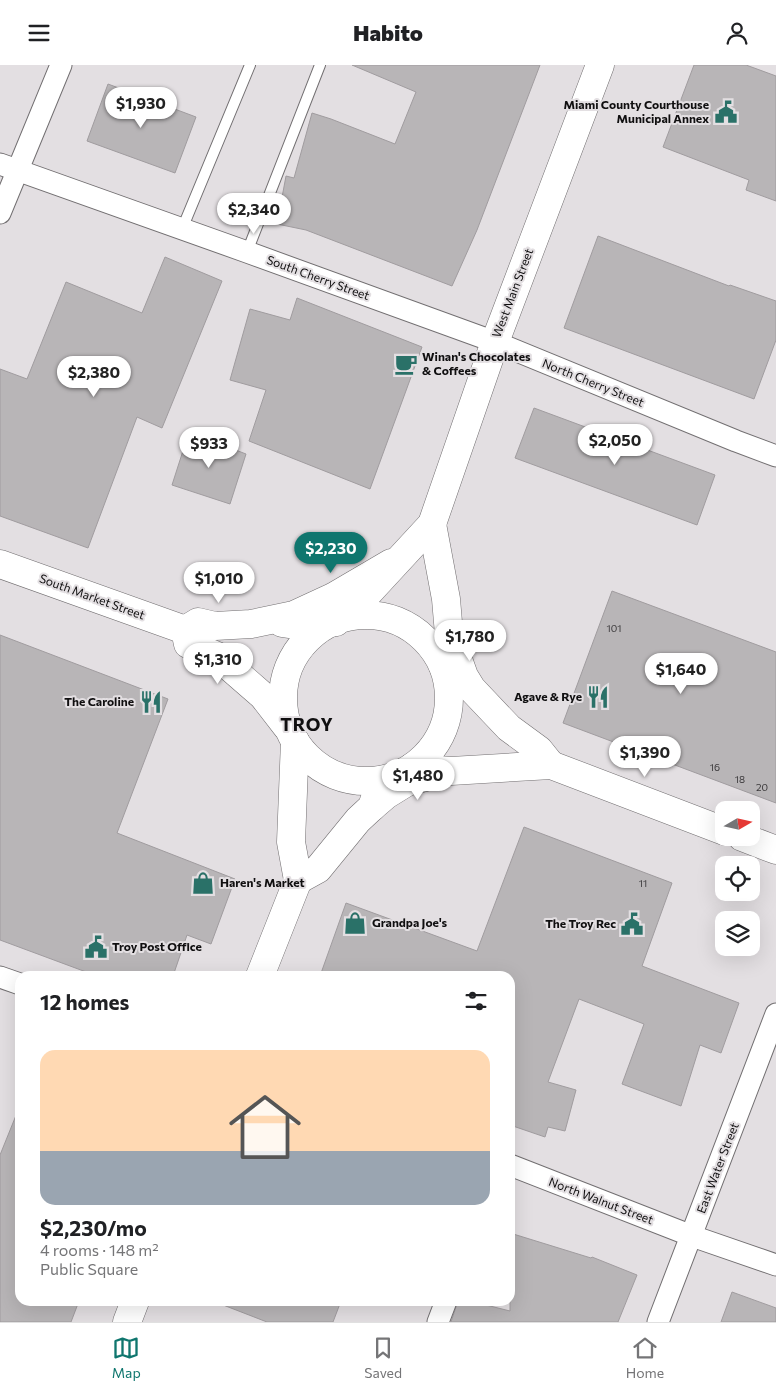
<!DOCTYPE html>
<meta charset="utf-8">
<style>
:root{--surface:#fff;--page:#f6f6f6;--text:#202124;--muted:#757577;--line:#e0e0e0;--accent:#0f766e}
body{margin:0;font-family:Commissioner,sans-serif;background:var(--page);color:var(--text);height:100vh;display:flex;flex-direction:column;font-size:19px;white-space:nowrap}
*{box-sizing:border-box;margin:0}
p{font-size:16px;color:var(--muted)}
.icon{flex:none;width:28px;height:28px;fill:none;stroke:currentColor;stroke-width:2;stroke-linecap:round;stroke-linejoin:round}
.map{position:relative;flex:1;overflow:hidden}
.panel{position:absolute;left:15px;top:906px;width:500px;height:335px;display:flex;flex-direction:column;background:var(--surface);border-radius:15px;box-shadow:0 5px 20px #0002}
.panel>*{flex:none}
.needle{width:32px;rotate:81deg}
.controls{position:absolute;left:715px;top:736px;display:grid;gap:10px}
.controls a{display:grid;place-items:center;width:45px;height:45px;border-radius:10px;background:var(--surface);box-shadow:0 5px 20px #0002;font-size:25px}
.price{position:absolute;translate:-50% -42px;padding:0 11px;border-radius:18px;background:#fff;color:#222;font-size:16px;line-height:32px;filter:drop-shadow(0 1px 2px #0008)}
.price::after{content:'';position:absolute;left:50%;top:30px;width:15px;height:11px;margin-left:-8px;background:inherit;clip-path:polygon(0 0,100% 0,50% 100%)}
.price.on{background:var(--accent);color:#fff}
ul{padding:0;list-style:none}
li{display:grid;align-content:center;gap:10px;height:265px;padding:0 25px}
li span{display:grid;place-items:center;height:155px;border-radius:15px;color:#555}
li>.icon{margin-inline-start:auto}
span .icon{width:90px;height:90px;fill:#fffc;stroke-width:1}
li b{font-size:21px}
h2{display:flex;justify-content:space-between;align-items:center;height:60px;padding:0 25px;font-size:21px}
header{display:flex;justify-content:space-between;align-items:center;height:65px;padding:0 25px;background:var(--surface);font-size:22px;font-weight:800}
.tabs{display:flex;justify-content:space-around;align-items:center;height:70px;border-top:1px solid var(--line);background:var(--surface);font-size:14px;color:var(--muted)}
.tabs a{display:grid;justify-items:center;gap:2px}
.tabs .on{color:var(--accent)}
.map>svg:first-child{display:block}
.building{fill:#b8b5b7;stroke:#a09c9f}
.lines{fill:none;stroke-linecap:round;stroke-linejoin:round}
.service-casing{stroke:#726f71;stroke-width:12}
.minor-casing{stroke:#726f71;stroke-width:23}
.secondary-casing{stroke:#726f71;stroke-width:29}
.primary-casing{stroke:#726f71;stroke-width:29}
.service{stroke:#fff;stroke-width:10}
.minor{stroke:#fff;stroke-width:21}
.secondary{stroke:#fff;stroke-width:28}
.primary{stroke:#fff;stroke-width:28}
.labels{text-anchor:middle;stroke-width:4;stroke-linejoin:round;paint-order:stroke}
.number-label{font-size:10px;fill:#3a383a}
.poi-label{font-size:12px;font-weight:bold;fill:#100f10;stroke:#e3dfe2;text-anchor:end}
.street-label{font-size:12px;fill:#100f10;stroke:#e3dfe2}
.district-label{font-size:18px;font-weight:bold;letter-spacing:1px;fill:#100f10;stroke:#e3dfe2}
</style>
<header><svg class="icon" aria-label="menu" viewBox="0 0 24 24"><path d="M4 6h16M4 12h16M4 18h16"/></svg>Habito<svg class="icon" aria-label="person" viewBox="0 0 24 24"><circle cx="12" cy="8" r="4"/><path d="M4 21q1-7 8-7t8 7"/></svg></header>
<div class="map">
<svg width="776" height="1257" viewBox="0 0 776 1257">
<rect width="100%" height="100%" fill="#e3dfe2"/>
<g class="building">
<polygon points="352,0 540,0 477,165 452,221 306,165 277,159 286,111 294,113 312,48 331,54 395,79 416,27"/>
<polygon points="694,0 746,0 776,11 776,136 746,125 749,115 663,82"/>
<polygon points="108,19 196,52 175,108 87,76"/>
<polygon points="598,171 729,221 730,220 776,236 776,275 754,334 564,263"/>
<polygon points="165,192 222,216 162,363 137,352 88,483 0,451 0,304 27,314 66,217 142,248"/>
<polygon points="297,233 422,282 370,424 249,376 266,325 230,315 250,244 290,255"/>
<polygon points="534,343 715,410 697,460 515,393"/>
<polygon points="189,367 246,389 230,439 172,420"/>
<polygon points="612,526 776,587 776,738 563,658"/>
<polygon points="0,570 168,634 117,768 235,814 211,879 187,870 173,911 97,911 0,875"/>
<polygon points="524,762 672,818 642,901 739,938 721,988 700,980 681,1041 622,1019 644,959 579,934 548,1017 576,1025 565,1066 548,1062 545,1072 510,1060 510,911 320,911 346,838 477,886"/>
<polygon points="19,1043 20,1043 20,1236 79,1236 71,1257 0,1257 0,1090"/>
<polygon points="510,1168 591,1193 592,1192 637,1210 618,1257 451,1257 458,1236 470,1236 510,1246"/>
<polygon points="732,1227 776,1243 776,1257 721,1257"/>
<polygon points="218,1236 341,1236 333,1257 267,1257 218,1238"/>
</g>
<g class="lines">
<defs>
<g id="service">
<polyline points="182,164 250,0"/>
<polyline points="247,187 320,0"/>
</g>
<g id="minor">
<polyline points="0,99 247,187 495,277 736,376 776,391"/>
<polyline points="0,148 61,0"/>
<polyline points="0,912 20,919"/>
<polyline points="510,1100 692,1171 776,1200"/>
<polyline points="438,1257 446,1236"/>
<polyline points="658,1257 776,949"/>
</g>
<g id="secondary">
<polyline points="0,499 185,565"/>
<polyline points="282,558 302,561 336,557"/>
<polyline points="185,565 198,557 215,561 251,559 294,550 333,532 391,498"/>
<polyline points="185,565 188,579 217,591 263,631 287,662"/>
<polyline points="449,569 464,611 472,624 509,663 539,685 551,700"/>
<polyline points="411,703 451,706 551,700 724,766"/>
<polyline points="372,742 386,730 407,717 437,709"/>
<polyline points="742,772 776,785"/>
</g>
<g id="primary">
<polyline points="432,459 446,534 449,569 443,601"/>
<circle cx="366" cy="633" r="83"/>
<polyline points="347,551 432,459 495,277 600,0"/>
<polyline points="295,676 291,777 298,815"/>
<polyline points="298,815 318,804 358,755 372,742 381,715"/>
<polyline points="260,911 298,815"/>
<polyline points="127,1257 135,1236"/>
</g>
</defs>
<use href="#service" class="service-casing"/>
<use href="#minor" class="minor-casing"/>
<use href="#secondary" class="secondary-casing"/>
<use href="#primary" class="primary-casing"/>
<use href="#service" class="service"/>
<use href="#minor" class="minor"/>
<use href="#secondary" class="secondary"/>
<use href="#primary" class="primary"/>
</g>
<defs>
<symbol id="civic-bare" viewBox="-9 -9 18 18"><path d="M-.6-6.5H3V-4.5H.6V-3L4-1V1h2V6H-6V1h2V-1L-.6-3ZM-1.2 2.5V6h2.4V2.5Z" fill="#2a7168" stroke="#e3dfe2" stroke-width="2.5" paint-order="stroke"/></symbol>
<symbol id="cafe-bare" viewBox="-9 -9 18 18"><path d="M-5.5-4.5H6V0H3Q3 3.5 0 3.5H-2.5Q-5.5 3.5-5.5 0ZM3-3.2v2h1.7v-2ZM-6 4.5H4V6H-6Z" fill="#2a7168" stroke="#e3dfe2" stroke-width="2.5" paint-order="stroke"/></symbol>
<symbol id="restaurant-bare" viewBox="-9 -9 18 18"><path d="M-5-6h1v4h1v-4h1v4h1v-4h1v5L-1.5 .5V6h-2V.5L-5-1ZM5-6V6H3V1.5H1.5Q1.5-4 5-6Z" fill="#2a7168" stroke="#e3dfe2" stroke-width="2.5" paint-order="stroke"/></symbol>
<symbol id="shop-bare" viewBox="-9 -9 18 18"><path d="M-5-2.5h2.3a2.7 3.5 0 0 1 5.4 0H5L5.5 6h-11ZM-1.5-2.5h3a1.5 2.3 0 0 0-3 0Z" fill="#2a7168" stroke="#e3dfe2" stroke-width="2.5" paint-order="stroke"/></symbol>
</defs>
<g fill-rule="evenodd">
<use href="#civic-bare" x="710" y="31" width="32" height="32"/>
<use href="#cafe-bare" x="390" y="283" width="32" height="32"/>
<use href="#restaurant-bare" x="582" y="616" width="32" height="32"/>
<use href="#restaurant-bare" x="135" y="621" width="32" height="32"/>
<use href="#shop-bare" x="187" y="802" width="32" height="32"/>
<use href="#shop-bare" x="339" y="842" width="32" height="32"/>
<use href="#civic-bare" x="616" y="843" width="32" height="32"/>
<use href="#civic-bare" x="80" y="866" width="32" height="32"/>
</g>
<g class="labels">
<g class="number-label">
<text x="614" y="567">101</text>
<text x="715" y="706">16</text>
<text x="740" y="718">18</text>
<text x="762" y="726">20</text>
<text x="643" y="822">11</text>
</g>
<g class="poi-label">
<text x="709" y="44">Miami County Courthouse<tspan x="709" dy="14">Municipal Annex</tspan></text>
<text x="422" y="296" text-anchor="start">Winan's Chocolates<tspan x="422" dy="14">&amp; Coffees</tspan></text>
<text x="582" y="636">Agave &amp; Rye</text>
<text x="134" y="641">The Caroline</text>
<text x="220" y="822" text-anchor="start">Haren's Market</text>
<text x="372" y="862" text-anchor="start">Grandpa Joe's</text>
<text x="616" y="863">The Troy Rec</text>
<text x="112" y="886" text-anchor="start">Troy Post Office</text>
</g>
<g class="street-label">
<text transform="translate(318 213) rotate(20)" y="4">South Cherry Street</text>
<text transform="translate(513 228) rotate(-69)" y="4">West Main Street</text>
<text transform="translate(593 318) rotate(22)" y="4">North Cherry Street</text>
<text transform="translate(92 532) rotate(20)" y="4">South Market Street</text>
<text transform="translate(718 1103) rotate(-69)" y="4">East Water Street</text>
<text transform="translate(601 1136) rotate(21)" y="4">North Walnut Street</text>
</g>
<g class="district-label">
<text x="307" y="666">TROY</text>
</g>
</g>
</svg>
<div class="controls">
<a><svg class="needle" viewBox="-14 -14 28 28"><path d="M0-13l5 13h-10z" fill="#e53935"/><path d="M0 13l5-13h-10z" fill="#757577"/></svg></a>
<a><svg class="icon" aria-label="locate" viewBox="0 0 24 24"><circle cx="12" cy="12" r="6"/><path d="M12 2v4M12 18v4M2 12h4M18 12h4"/></svg></a>
<a><svg class="icon" aria-label="layers" viewBox="0 0 24 24"><path d="M12 4l9 5-9 5-9-5zM3 14l9 5 9-5"/></svg></a>
</div>
<b class="price" style="left:141px;top:64px">$1,930</b>
<b class="price" style="left:254px;top:170px">$2,340</b>
<b class="price" style="left:94px;top:333px">$2,380</b>
<b class="price" style="left:615px;top:401px">$2,050</b>
<b class="price" style="left:209px;top:404px">$933</b>
<b class="price on" style="left:331px;top:509px">$2,230</b>
<b class="price" style="left:219px;top:539px">$1,010</b>
<b class="price" style="left:470px;top:597px">$1,780</b>
<b class="price" style="left:218px;top:620px">$1,310</b>
<b class="price" style="left:681px;top:630px">$1,640</b>
<b class="price" style="left:645px;top:713px">$1,390</b>
<b class="price" style="left:418px;top:736px">$1,480</b>
<section class="panel">
<h2>12 homes<svg class="icon" aria-label="filters" viewBox="0 0 24 24"><path d="M4 7h16M4 17h16"/><circle cx="9" cy="7" r="2"/><circle cx="15" cy="17" r="2"/></svg></h2>
<ul>
<li><span style="background:linear-gradient(#ffd9b3 65%,#9aa5b1 0)"><svg class="icon" aria-label="home" viewBox="0 0 24 24"><path d="M3 11l9-7 9 7M6 9v11h12V9"/></svg></span><div><b>$2,230/mo</b><p>4 rooms · 148 m²</p><p>Public Square</p></div></li>
</ul>
</section>
</div>
<nav class="tabs">
<a class="on"><svg class="icon" aria-label="map" viewBox="0 0 24 24"><path d="M3 6l6-2 6 2 6-2v14l-6 2-6-2-6 2zM9 4v14M15 6v14"/></svg>Map</a>
<a><svg class="icon" aria-label="saved" viewBox="0 0 24 24"><path d="M7 4h10v16l-5-4-5 4z"/></svg>Saved</a>
<a><svg class="icon" aria-label="home" viewBox="0 0 24 24"><path d="M3 11l9-7 9 7M6 9v11h12V9"/></svg>Home</a>
</nav>
